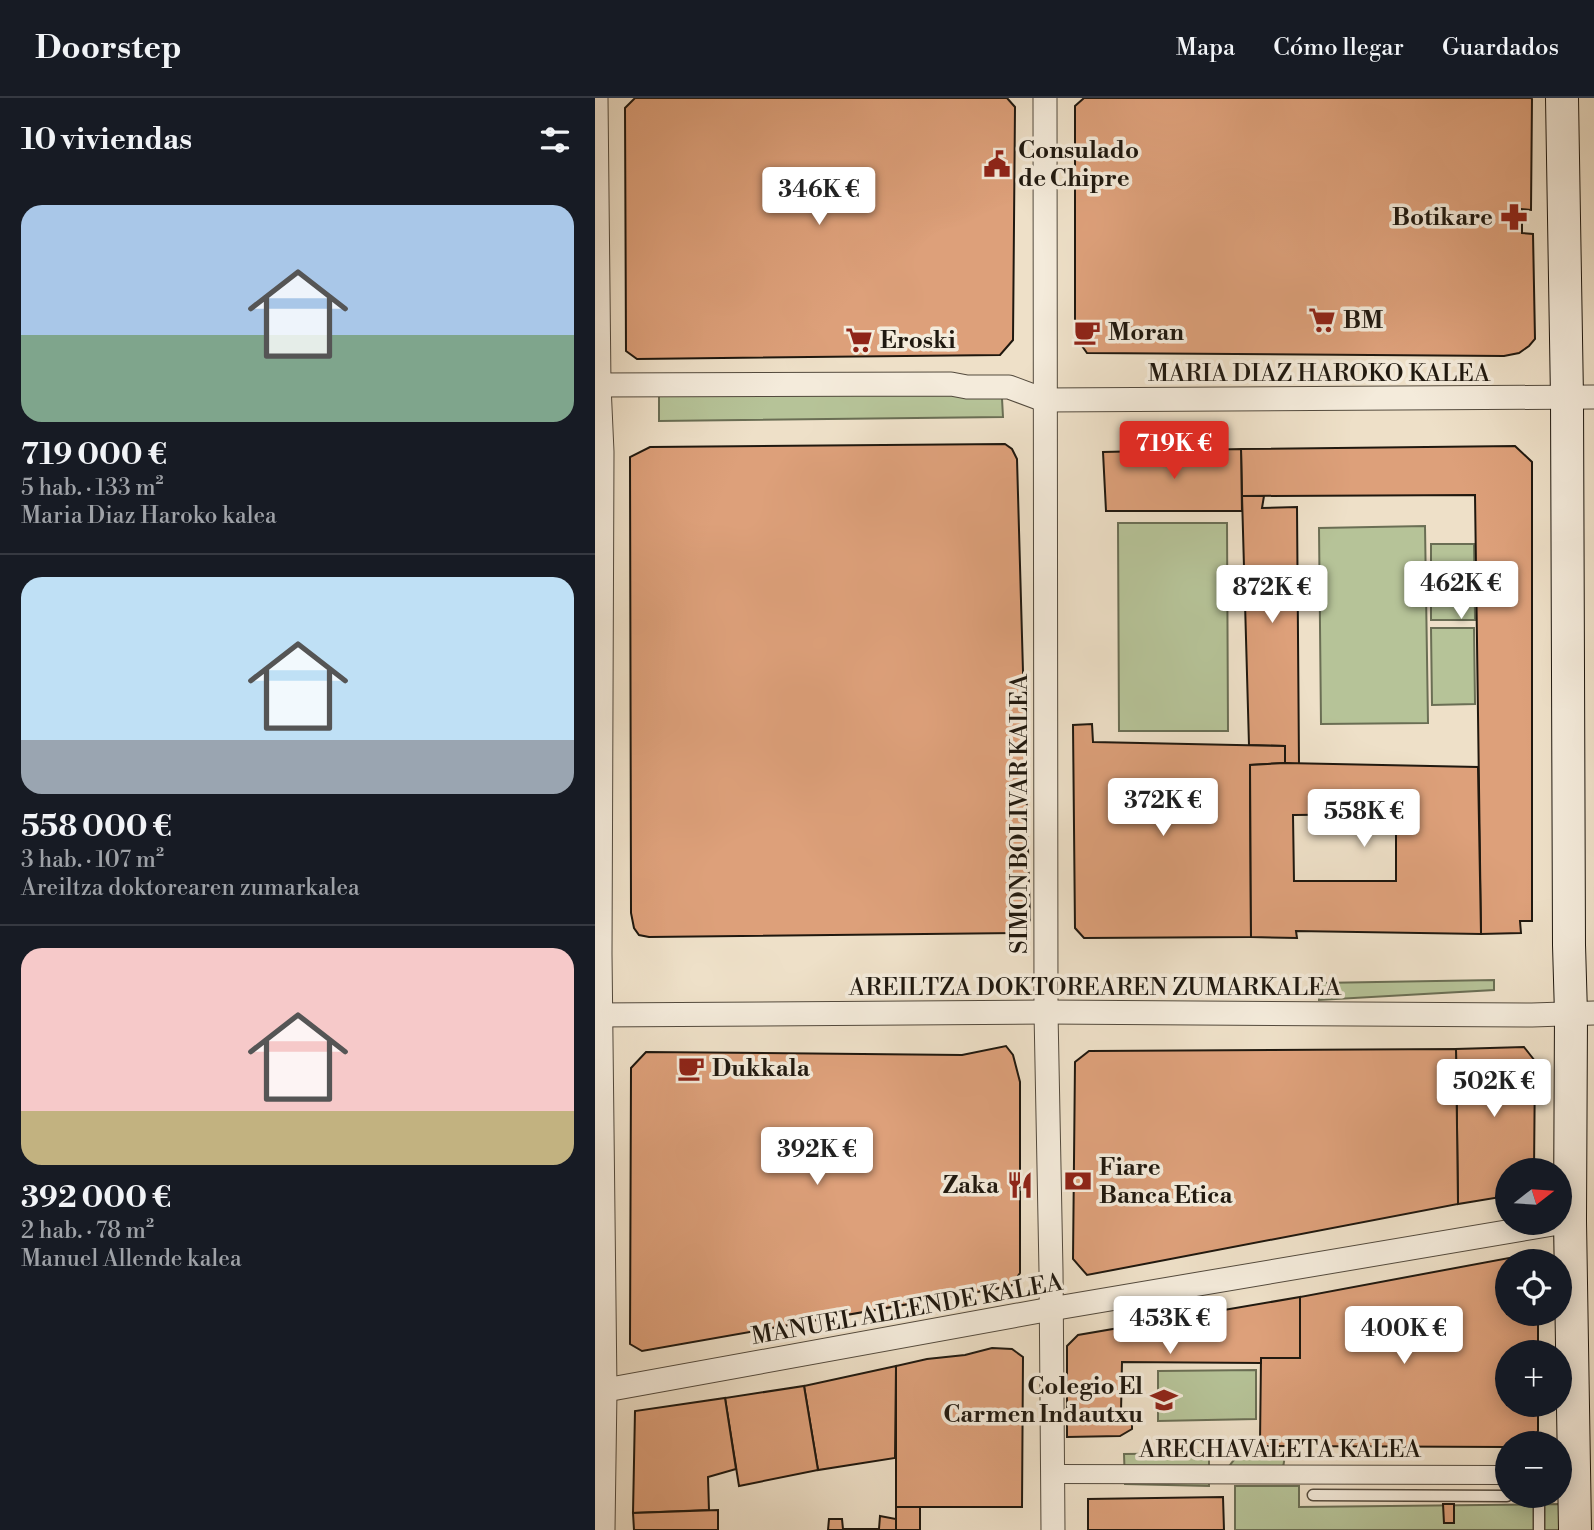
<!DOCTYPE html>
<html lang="es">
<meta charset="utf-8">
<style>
:root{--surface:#171b24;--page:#242831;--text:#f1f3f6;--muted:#9ea1a6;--line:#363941;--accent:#d93025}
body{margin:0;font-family:"Libre Bodoni",serif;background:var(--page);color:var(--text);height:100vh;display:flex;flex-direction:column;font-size:26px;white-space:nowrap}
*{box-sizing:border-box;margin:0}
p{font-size:23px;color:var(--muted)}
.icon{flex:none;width:38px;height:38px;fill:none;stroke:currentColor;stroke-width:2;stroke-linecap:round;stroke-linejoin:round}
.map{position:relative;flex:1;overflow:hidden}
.sheet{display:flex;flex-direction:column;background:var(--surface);width:595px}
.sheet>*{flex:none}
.needle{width:46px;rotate:73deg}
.controls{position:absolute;left:900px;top:1060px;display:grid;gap:14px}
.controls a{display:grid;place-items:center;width:77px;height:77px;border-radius:50%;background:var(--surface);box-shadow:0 4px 18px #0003;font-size:35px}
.price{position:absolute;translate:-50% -60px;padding:0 16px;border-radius:7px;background:#fff;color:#222;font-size:23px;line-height:46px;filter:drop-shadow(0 2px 4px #0008)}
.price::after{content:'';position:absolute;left:50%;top:42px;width:21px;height:16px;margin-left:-10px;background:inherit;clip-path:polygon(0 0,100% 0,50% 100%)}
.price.selected{background:var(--accent);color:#fff}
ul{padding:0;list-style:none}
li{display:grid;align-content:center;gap:14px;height:371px;padding:0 21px}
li+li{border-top:2px solid var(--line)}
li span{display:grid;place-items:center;height:217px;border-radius:21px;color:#555}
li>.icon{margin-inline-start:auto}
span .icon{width:126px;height:126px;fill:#fffc;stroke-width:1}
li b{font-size:30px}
h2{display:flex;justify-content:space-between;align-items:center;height:84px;padding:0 21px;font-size:30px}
header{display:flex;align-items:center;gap:42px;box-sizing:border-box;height:98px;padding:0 35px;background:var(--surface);border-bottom:2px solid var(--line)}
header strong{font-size:33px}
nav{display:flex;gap:38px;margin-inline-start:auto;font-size:24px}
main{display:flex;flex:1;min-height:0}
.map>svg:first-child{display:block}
.green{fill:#b6c398;stroke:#6a6e54;stroke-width:2}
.building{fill:#dda07a;stroke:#1f180f;stroke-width:2;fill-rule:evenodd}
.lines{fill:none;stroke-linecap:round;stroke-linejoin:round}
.service-casing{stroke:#534a3d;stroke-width:13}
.pedestrian-casing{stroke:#534a3d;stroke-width:20}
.minor-casing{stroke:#534a3d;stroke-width:25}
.secondary-casing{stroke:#1f180f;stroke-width:34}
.service{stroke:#f4ebdb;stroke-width:10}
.pedestrian{stroke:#f4ebdb;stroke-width:18}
.minor{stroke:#f4ebdb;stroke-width:23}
.secondary{stroke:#f4ebdb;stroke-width:32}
.labels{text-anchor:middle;stroke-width:7;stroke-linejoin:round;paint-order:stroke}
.poi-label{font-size:24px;font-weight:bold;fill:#1f180f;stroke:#f4ebdb;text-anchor:start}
.street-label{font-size:24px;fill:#1f180f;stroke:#f4ebdb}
</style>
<header>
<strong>Doorstep</strong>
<nav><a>Mapa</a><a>Cómo llegar</a><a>Guardados</a></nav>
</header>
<main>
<section class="sheet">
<h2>10 viviendas<svg class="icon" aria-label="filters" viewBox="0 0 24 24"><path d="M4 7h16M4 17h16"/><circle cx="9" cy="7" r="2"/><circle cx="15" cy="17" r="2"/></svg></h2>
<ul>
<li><span style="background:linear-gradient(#a9c7e8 60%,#7fa58c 0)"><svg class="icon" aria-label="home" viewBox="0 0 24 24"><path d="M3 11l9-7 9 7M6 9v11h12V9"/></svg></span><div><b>719 000 €</b><p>5 hab. · 133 m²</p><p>Maria Diaz Haroko kalea</p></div></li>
<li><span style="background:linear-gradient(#bfe0f5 75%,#9aa5b1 0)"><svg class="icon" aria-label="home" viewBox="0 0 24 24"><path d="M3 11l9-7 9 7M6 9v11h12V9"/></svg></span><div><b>558 000 €</b><p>3 hab. · 107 m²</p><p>Areiltza doktorearen zumarkalea</p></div></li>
<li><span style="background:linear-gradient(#f6c9c9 75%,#c2b280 0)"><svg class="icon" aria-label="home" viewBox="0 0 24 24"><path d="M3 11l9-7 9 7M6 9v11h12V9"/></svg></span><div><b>392 000 €</b><p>2 hab. · 78 m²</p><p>Manuel Allende kalea</p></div></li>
</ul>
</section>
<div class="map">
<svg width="999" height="1432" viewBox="0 0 999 1432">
<rect width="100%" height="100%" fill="#eee0c8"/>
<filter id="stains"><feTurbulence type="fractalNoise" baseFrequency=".00286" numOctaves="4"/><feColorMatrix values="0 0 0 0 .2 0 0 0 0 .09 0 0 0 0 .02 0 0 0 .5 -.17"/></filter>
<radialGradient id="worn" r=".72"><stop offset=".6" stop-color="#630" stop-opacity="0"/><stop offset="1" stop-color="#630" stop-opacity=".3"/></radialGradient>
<g class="green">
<polygon points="406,282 408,319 64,323 64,288"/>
<polygon points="523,425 632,425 633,633 524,633"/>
<polygon points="830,428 833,625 726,626 724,430"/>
<polygon points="836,446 879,446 880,522 836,522"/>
<polygon points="836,530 879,530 880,606 837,607"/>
<polygon points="899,882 899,892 724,902 724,885"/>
<polygon points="661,1272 661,1321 563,1323 563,1273"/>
<path d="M674,1352H684C689,1358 691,1363 687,1370L629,1376C637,1364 641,1356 655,1353L660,1359L667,1358Z"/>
<polygon points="614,1355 614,1388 530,1386 529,1356"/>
<polygon points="640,1388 704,1388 704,1409 968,1406 968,1432 640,1432"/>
</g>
<g class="building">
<polygon points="40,0 412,0 420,9 418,242 405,257 42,261 31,253 30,10"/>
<polygon points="489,0 936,0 937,1 936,112 927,111 927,135 938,136 940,241 934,248 924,255 909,258 492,255 480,238 480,8"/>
<polygon points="410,346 417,351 422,361 435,822 431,831 425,835 54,839 44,837 39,830 36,815 35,359 55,349"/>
<polygon points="920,348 937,364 937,823 925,823 926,835 886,836 880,397 647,398 646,351"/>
<polygon points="646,351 647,413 511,413 508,354"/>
<polygon points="647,398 669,398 667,410 702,409 704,667 690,665 690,648 654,647"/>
<polygon points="497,626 498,644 690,648 690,665 655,667 656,839 489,840 480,830 478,627"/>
<path d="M690,665L883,669L886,836L701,833L702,840L656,839L655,667ZM801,716V783H699L698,717Z"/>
<polygon points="411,948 418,957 425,984 425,1175 416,1188 47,1253 35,1246 36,970 51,954 367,957"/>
<polygon points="929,949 940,963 939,1073 912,1073 912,1098 863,1106 861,951"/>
<polygon points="861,951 863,1106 492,1177 478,1161 480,964 494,953"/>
<polygon points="930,1157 936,1164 912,1164 912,1216 943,1216 943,1255 912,1255 912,1307 943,1307 943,1333 933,1346 912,1346 912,1349 670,1348 665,1345 666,1260 705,1260 705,1199"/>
<polygon points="705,1199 705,1260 666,1260 666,1265 527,1264 526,1314 537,1322 537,1331 525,1338 472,1339 472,1248 483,1237"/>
<polygon points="397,1250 417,1251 428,1259 427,1409 301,1409 301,1268 332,1261 370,1257"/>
<polygon points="301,1268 300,1360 223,1372 209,1288"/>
<polygon points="209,1288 223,1372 144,1388 130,1300"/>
<polygon points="130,1300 141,1371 113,1379 114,1412 38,1415 40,1313"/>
<polygon points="628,1399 629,1432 493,1432 493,1401"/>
<polygon points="848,1406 859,1406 859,1425 849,1425"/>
<rect x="301" y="1409" width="24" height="23"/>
<polygon points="123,1412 123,1432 39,1432 38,1415"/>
<polygon points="285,1418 301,1421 301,1432 233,1432 234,1421 247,1421 248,1431 284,1431"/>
</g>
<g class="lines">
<defs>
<g id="service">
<polyline points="718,1397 912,1398"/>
<polyline points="944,1398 944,1432"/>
</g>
<polyline id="pedestrian" points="459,1376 912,1377"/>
<g id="minor">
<polyline points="1,0 4,287 7,354 5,856 10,1292 8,1432"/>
<polyline points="450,0 451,914 456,1173 458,1432"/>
<polyline points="0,287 356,286 372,289 414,289 449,302 999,299"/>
<polyline points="0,917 451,914 937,917 999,915"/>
<polyline points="0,1294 456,1211 964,1125"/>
</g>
<polyline id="secondary" points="967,0 972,300 974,847 976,916 975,1123 980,1432"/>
</defs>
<use href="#service" class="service-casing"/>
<use href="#pedestrian" class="pedestrian-casing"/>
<use href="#minor" class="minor-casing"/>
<use href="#secondary" class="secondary-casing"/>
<use href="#service" class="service"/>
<use href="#pedestrian" class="pedestrian"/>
<use href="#minor" class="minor"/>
<use href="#secondary" class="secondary"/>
</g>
<defs>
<symbol id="civic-bare" viewBox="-9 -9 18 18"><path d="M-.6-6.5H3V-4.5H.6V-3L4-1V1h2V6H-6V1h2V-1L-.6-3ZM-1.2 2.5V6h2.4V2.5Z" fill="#8f2418" stroke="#f4ebdb" stroke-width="2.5" paint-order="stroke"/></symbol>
<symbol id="pharmacy-bare" viewBox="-9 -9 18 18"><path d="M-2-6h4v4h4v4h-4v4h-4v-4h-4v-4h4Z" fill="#8f2418" stroke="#f4ebdb" stroke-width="2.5" paint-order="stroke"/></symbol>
<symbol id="supermarket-bare" viewBox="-9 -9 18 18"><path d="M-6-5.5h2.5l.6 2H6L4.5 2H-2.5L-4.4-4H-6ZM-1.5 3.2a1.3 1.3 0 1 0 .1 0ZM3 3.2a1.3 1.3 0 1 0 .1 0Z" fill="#8f2418" stroke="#f4ebdb" stroke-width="2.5" paint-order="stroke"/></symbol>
<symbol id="cafe-bare" viewBox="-9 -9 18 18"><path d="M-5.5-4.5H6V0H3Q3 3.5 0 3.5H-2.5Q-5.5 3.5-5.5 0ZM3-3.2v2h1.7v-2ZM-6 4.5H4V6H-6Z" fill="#8f2418" stroke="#f4ebdb" stroke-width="2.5" paint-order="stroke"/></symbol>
<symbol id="bank-bare" viewBox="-9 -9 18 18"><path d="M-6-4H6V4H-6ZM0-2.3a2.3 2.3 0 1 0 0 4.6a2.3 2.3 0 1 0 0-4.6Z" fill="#8f2418" stroke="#f4ebdb" stroke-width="2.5" paint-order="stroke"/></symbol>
<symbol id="restaurant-bare" viewBox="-9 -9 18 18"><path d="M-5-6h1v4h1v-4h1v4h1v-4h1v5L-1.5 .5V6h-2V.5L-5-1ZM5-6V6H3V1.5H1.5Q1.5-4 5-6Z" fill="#8f2418" stroke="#f4ebdb" stroke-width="2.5" paint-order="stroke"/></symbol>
<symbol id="school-bare" viewBox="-9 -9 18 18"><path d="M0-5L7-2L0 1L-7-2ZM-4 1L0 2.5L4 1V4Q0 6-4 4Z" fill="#8f2418" stroke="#f4ebdb" stroke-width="2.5" paint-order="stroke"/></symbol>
</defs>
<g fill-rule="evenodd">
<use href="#civic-bare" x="383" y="47" width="38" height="38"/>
<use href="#pharmacy-bare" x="900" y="100" width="38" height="38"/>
<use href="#supermarket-bare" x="708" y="203" width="38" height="38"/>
<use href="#cafe-bare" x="473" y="215" width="38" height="38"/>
<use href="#supermarket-bare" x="245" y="223" width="38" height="38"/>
<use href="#cafe-bare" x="77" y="951" width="38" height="38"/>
<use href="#bank-bare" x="464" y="1064" width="38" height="38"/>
<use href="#restaurant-bare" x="406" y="1068" width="38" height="38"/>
<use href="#school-bare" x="550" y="1283" width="38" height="38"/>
</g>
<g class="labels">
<g class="poi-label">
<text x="423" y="60">Consulado<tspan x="423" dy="28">de Chipre</tspan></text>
<text x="898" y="127" text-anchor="end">Botikare</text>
<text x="748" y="230">BM</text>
<text x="513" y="242">Moran</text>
<text x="285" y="250">Eroski</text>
<text x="117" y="978">Dukkala</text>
<text x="504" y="1077">Fiare<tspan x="504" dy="28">Banca Etica</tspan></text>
<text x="404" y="1095" text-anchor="end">Zaka</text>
<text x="548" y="1296" text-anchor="end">Colegio El<tspan x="548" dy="28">Carmen Indautxu</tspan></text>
</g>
<g class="street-label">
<text x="724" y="283">MARIA DIAZ HAROKO KALEA</text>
<text transform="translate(424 716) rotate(-90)" y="8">SIMON BOLIVAR KALEA</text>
<text x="500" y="897">AREILTZA DOKTOREAREN ZUMARKALEA</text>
<text transform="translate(312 1211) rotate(-10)" y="8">MANUEL ALLENDE KALEA</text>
<text x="685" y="1359">ARECHAVALETA KALEA</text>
</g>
</g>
<rect width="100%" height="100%" filter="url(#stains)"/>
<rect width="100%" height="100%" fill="url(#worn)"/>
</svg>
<div class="controls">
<a><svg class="needle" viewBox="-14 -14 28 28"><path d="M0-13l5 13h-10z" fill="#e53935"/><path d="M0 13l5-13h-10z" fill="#9ea1a6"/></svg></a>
<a><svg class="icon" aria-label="locate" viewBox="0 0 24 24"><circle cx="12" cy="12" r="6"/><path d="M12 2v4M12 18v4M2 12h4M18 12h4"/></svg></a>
<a>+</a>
<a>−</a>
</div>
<b class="price" style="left:224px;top:129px">346K €</b>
<b class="price selected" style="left:579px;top:383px">719K €</b>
<b class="price" style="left:866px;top:523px">462K €</b>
<b class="price" style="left:677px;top:527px">872K €</b>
<b class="price" style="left:568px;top:740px">372K €</b>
<b class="price" style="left:769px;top:751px">558K €</b>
<b class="price" style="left:899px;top:1021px">502K €</b>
<b class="price" style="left:222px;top:1089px">392K €</b>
<b class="price" style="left:575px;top:1258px">453K €</b>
<b class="price" style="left:809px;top:1268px">400K €</b>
</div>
</main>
